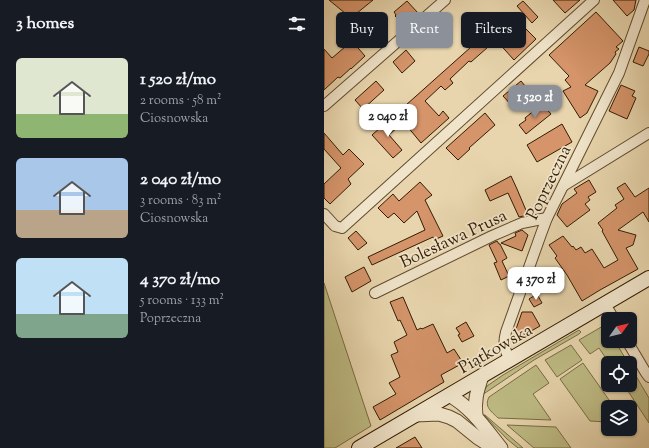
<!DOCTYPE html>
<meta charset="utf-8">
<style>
:root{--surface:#171b24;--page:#242831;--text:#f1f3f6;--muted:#9ea1a6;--accent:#8c9099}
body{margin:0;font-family:"Sorts Mill Goudy",serif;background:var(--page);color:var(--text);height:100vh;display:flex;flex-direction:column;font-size:15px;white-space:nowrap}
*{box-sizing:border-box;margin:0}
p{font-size:13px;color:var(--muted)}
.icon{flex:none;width:22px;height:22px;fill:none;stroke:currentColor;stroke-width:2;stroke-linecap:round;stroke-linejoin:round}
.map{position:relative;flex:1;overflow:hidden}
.sheet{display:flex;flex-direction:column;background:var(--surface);width:324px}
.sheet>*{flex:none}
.guide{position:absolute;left:12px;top:12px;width:253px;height:36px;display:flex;gap:8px}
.needle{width:26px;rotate:56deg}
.buttons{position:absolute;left:277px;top:312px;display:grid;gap:8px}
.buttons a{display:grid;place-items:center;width:36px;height:36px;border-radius:6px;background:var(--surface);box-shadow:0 1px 3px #0004;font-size:20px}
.price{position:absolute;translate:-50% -34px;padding:0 9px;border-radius:8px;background:#fff;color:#222;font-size:13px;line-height:26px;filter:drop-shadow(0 1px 2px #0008)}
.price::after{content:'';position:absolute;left:50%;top:24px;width:12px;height:9px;margin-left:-6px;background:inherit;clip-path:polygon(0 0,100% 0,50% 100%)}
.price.active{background:var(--accent);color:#fff}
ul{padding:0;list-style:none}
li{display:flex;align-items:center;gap:12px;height:100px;padding:0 16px}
li span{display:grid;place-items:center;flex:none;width:112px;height:80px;border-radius:6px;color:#555}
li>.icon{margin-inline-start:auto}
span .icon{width:48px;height:48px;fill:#fffc;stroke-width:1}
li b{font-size:17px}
h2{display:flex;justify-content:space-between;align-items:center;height:48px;padding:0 16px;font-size:17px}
.tag{padding:0 14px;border-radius:6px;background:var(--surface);box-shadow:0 1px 3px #0004;font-size:14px;line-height:36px}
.tag.active{background:var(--accent);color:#fff}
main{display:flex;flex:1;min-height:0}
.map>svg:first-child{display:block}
.green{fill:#bebb84;stroke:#786c43}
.building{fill:#d5946a;stroke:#331c02}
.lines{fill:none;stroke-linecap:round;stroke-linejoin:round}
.minor-casing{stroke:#604a2d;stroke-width:12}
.tertiary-casing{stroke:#604a2d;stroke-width:15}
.secondary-casing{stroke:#331c02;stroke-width:16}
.minor{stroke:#f0e4ca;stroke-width:10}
.tertiary{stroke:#f0e4ca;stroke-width:13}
.secondary{stroke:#f0e4ca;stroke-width:14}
.labels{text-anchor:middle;stroke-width:3.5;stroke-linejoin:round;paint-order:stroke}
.street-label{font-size:17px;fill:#331c02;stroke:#f0e4ca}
</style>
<main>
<section class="sheet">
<h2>3 homes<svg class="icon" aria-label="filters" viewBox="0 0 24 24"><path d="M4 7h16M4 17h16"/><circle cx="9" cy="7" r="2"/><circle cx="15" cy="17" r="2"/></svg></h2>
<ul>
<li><span style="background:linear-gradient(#dfe7d0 70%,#8fb573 0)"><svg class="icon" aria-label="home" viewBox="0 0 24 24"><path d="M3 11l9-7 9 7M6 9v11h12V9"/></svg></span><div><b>1 520 zł/mo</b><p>2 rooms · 58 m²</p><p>Ciosnowska</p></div></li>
<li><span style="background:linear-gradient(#a9c7e8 65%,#b9a48a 0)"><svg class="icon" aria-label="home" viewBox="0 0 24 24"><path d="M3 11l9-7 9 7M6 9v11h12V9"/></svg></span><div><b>2 040 zł/mo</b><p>3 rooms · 83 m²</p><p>Ciosnowska</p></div></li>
<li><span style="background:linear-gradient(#bfe0f5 70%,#7fa58c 0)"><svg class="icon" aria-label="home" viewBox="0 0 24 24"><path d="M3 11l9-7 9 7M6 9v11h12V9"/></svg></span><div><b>4 370 zł/mo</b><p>5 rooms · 133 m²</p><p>Poprzeczna</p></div></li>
</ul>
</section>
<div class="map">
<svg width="325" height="448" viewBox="0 0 325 448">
<rect width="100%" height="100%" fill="#e8d5ad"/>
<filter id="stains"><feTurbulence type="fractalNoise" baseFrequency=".005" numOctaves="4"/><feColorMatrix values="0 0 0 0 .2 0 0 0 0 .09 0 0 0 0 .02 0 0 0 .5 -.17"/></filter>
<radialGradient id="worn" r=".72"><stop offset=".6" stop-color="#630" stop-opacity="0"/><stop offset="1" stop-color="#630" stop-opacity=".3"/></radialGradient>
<g class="green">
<polygon points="0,283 47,426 11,448 0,448"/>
<polygon points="279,326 284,330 284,341 291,341 304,363 285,363 275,348 266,354 255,340"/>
<polygon points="255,330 257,332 255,334 210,360 158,395 163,386 179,375"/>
<polygon points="247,345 258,360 233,377 221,360"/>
<polygon points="259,363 290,407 284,407 284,422 266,421 236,379"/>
<path d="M212,365L225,383L209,394L227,420L174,418C167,411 160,407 165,397Z"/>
<polygon points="306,366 325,398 325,423 300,385 306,385"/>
<polygon points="160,415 161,415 199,448 194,448 183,439"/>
<polygon points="183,425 232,427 247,448 210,448"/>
</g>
<g class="building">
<polygon points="5,0 49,0 27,18"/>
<polygon points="229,0 256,0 241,13"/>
<polygon points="289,0 312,0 310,10 303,16"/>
<polygon points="83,1 94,13 80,25 71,16 72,15 70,12"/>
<polygon points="199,1 214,17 208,23 193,6"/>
<polygon points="272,12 299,41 292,47 295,49 291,52 292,54 286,63 261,85 274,91 263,113 256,118 239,91 247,87 241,80 245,76 225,55"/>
<polygon points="175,22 189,38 200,27 212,39 190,60 172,40 147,62 145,61 126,79 129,83 121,90 117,86 101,101 115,116 119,111 125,118 97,143 83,126 93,117 82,105"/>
<polygon points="28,41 41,56 27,69 27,68 16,78 14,77 0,90 0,49 8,58"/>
<polygon points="315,47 325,51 325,54 319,66 309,62"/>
<polygon points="82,50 91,61 78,73 69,62"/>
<polygon points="52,81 60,90 39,109 31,100"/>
<polygon points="197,81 206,92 189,107 179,96"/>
<polygon points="297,85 311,91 308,96 312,98 303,119 285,111"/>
<polygon points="218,104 227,114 202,134 195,125 202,120 201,118"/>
<polygon points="161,113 171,125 145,148 146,149 134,160 122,148"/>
<polygon points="67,118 75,126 65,135 78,150 69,158 48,135"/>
<polygon points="238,124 248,142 213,162 203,145"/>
<polygon points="0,133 19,155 25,149 40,164 24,179 27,184 6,204 0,198 0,184 17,168 0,149"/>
<polygon points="187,176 193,189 204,215 195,217 184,193 166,201 161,190"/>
<polygon points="265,180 272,192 264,197 266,200 261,204 266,210 243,227 233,215 238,204 253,193 250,189"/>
<polygon points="96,182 108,195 101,200 119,236 110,240 109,237 48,265 44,257 101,230 93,211 80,223 70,213 64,218 54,208 69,194 75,201"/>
<polygon points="301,183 311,197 325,188 325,222 319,212 294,230 312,235 309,245 302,248 314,269 276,290 258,301 243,275 231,258 233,256 225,245 239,236 248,247 249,246 252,250 257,247 261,253 268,249 280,268 294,260 278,231 279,230 274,223 293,208 291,205 300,199 293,188"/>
<polygon points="198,230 204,235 198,251 177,243 192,236 191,233"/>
<polygon points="32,231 43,243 34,250 24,238"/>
<polygon points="173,241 175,244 176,244 183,258 178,261 185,276 177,280 170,263 173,262 165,245"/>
<polygon points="40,267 47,281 28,292 21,277"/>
<polygon points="213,294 218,303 210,307 205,299"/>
<polygon points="79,297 93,330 97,328 98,329 109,324 123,353 130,349 139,363 117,375 120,382 56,420 49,407 72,394 65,383 76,377 67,355 74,352 70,342 83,335 76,320 74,321 66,302"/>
<polygon points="198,312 208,312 216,326 195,338 191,332"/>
<polygon points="142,322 150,336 138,342 134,335 136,334 132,328"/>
<polygon points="91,437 98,448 72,448"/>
</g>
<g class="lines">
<defs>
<g id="minor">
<polyline points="0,106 121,0"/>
<polyline points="239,186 325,133"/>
<polyline points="0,214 11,226 18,228 270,0"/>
<polyline points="51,293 168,236 198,223 223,218"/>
<polyline points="281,304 290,319"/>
<polyline points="303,341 322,373 325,377"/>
<path d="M186,360C180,349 179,344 182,332L217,234L223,218L295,73L321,0"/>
</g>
<g id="tertiary">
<path d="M125,395C148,408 161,428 177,448"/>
<polyline points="91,415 115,414 125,417 133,421 154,438 170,448"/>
<path d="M152,417C150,401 153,391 158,376"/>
</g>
<polyline id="secondary" points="35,448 325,278"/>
</defs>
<use href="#minor" class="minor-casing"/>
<use href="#tertiary" class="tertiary-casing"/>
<use href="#secondary" class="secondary-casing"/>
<use href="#minor" class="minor"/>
<use href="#tertiary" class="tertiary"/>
<use href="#secondary" class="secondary"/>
</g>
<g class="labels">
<g class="street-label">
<text transform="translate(224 182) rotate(-64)" y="6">Poprzeczna</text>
<text transform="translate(129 238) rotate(-25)" y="6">Bolesława Prusa</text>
<text transform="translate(171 348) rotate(-30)" y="6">Piątkowska</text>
</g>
</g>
<rect width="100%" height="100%" filter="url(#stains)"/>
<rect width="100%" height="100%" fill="url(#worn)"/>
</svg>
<div class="buttons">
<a><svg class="needle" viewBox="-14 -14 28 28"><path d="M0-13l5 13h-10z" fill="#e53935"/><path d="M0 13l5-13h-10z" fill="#9ea1a6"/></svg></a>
<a><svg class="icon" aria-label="locate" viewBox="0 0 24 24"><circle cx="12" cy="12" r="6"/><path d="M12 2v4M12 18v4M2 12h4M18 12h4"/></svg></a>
<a><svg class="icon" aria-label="layers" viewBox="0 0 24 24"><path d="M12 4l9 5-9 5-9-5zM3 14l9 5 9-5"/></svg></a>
</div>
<b class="price active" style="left:211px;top:119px">1 520 zł</b>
<b class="price" style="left:64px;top:138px">2 040 zł</b>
<b class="price" style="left:212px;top:301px">4 370 zł</b>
<div class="guide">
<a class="tag">Buy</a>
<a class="tag active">Rent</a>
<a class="tag">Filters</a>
</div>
</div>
</main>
